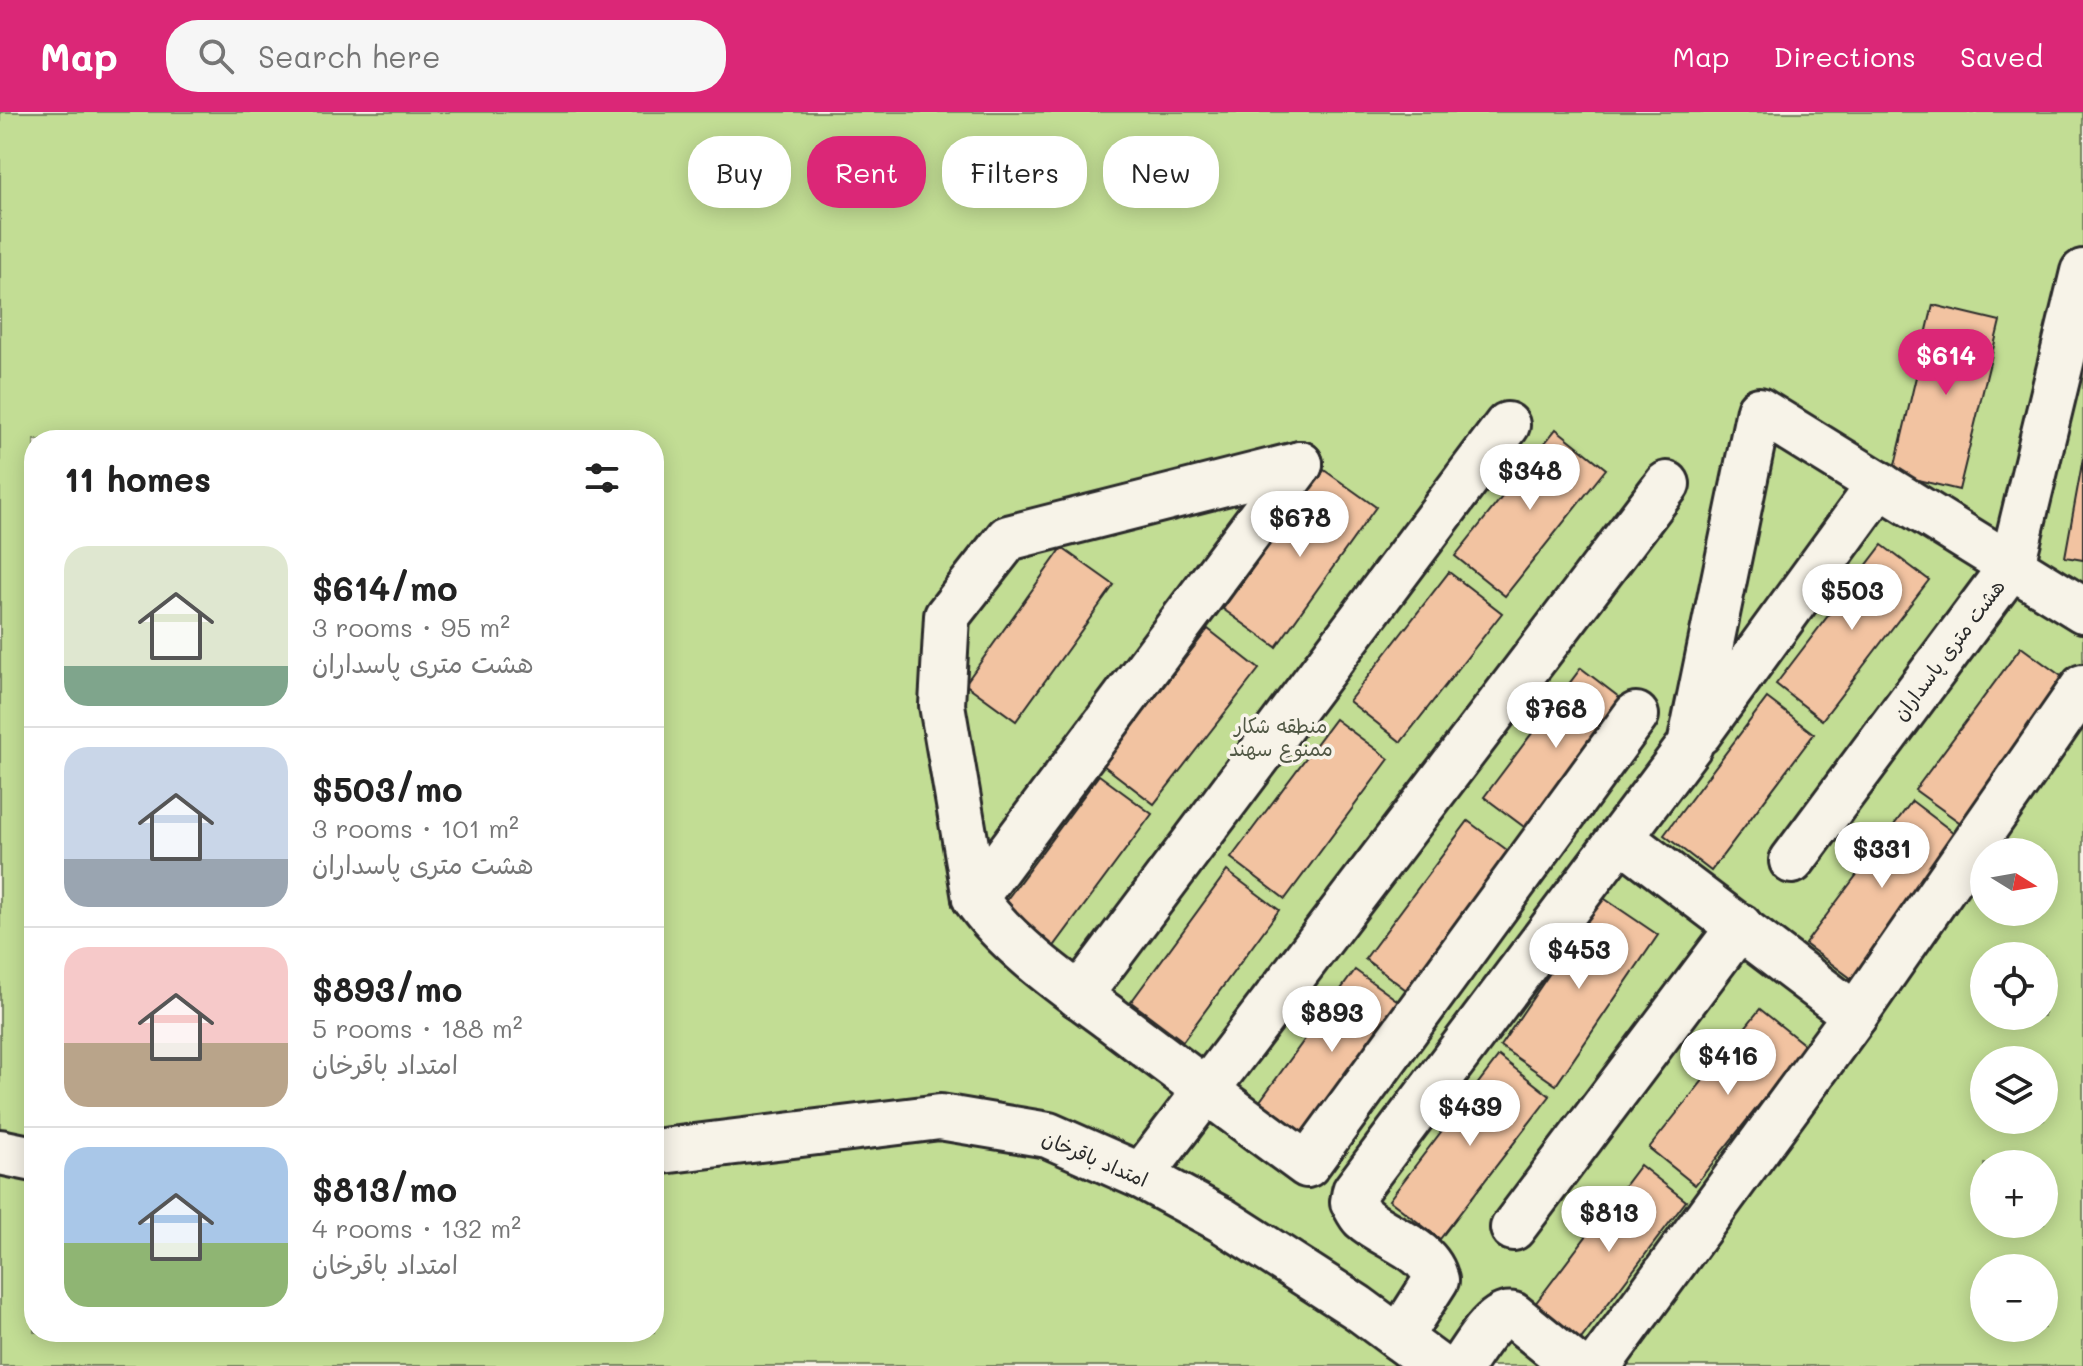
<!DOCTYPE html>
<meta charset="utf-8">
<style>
:root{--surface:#fff;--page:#f6f6f6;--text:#222;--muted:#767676;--line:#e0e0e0;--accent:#db2777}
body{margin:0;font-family:Mali,"Playpen Sans Arabic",sans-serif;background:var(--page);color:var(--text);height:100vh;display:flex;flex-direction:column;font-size:30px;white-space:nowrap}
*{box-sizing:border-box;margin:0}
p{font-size:26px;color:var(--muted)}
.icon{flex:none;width:44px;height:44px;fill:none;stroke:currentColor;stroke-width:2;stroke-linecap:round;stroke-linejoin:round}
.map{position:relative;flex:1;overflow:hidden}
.details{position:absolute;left:24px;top:318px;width:640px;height:912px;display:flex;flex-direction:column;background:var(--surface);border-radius:32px;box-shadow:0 4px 20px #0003}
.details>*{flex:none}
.top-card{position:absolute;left:688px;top:24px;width:760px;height:72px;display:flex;gap:16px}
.needle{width:52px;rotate:101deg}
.buttons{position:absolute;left:1970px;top:726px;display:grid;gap:16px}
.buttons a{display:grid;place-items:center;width:88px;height:88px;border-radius:50%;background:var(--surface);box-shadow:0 4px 20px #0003;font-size:40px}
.price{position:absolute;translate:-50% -68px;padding:0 18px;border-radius:28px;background:#fff;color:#222;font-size:26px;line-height:52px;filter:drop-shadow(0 2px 4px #0008)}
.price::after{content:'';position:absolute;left:50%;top:48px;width:24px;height:18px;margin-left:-12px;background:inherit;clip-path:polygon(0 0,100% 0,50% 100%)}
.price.selected{background:var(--accent);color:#fff}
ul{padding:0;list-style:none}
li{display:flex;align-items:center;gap:24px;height:200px;padding:0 40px}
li+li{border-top:2px solid var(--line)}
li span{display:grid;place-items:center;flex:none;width:224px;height:160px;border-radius:24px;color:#555}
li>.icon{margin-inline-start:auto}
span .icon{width:96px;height:96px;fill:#fffc;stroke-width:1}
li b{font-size:34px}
h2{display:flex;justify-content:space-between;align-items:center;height:96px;padding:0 40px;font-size:34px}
.pill{padding:0 28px;border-radius:32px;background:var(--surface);box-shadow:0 4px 20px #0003;font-size:28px;line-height:72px}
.pill.selected{background:var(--accent);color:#fff}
header{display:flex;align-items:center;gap:48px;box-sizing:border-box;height:112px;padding:0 40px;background:var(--accent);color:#fff}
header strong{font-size:38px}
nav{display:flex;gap:44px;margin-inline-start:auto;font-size:28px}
.search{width:560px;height:72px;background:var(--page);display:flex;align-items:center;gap:20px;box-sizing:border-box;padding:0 28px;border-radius:32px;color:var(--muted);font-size:30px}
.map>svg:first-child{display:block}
.green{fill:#c2dd94;stroke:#768460;stroke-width:2;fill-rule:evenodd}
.building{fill:#f2c3a1;stroke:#2b2b2b;stroke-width:2}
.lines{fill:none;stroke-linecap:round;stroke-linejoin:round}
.minor-casing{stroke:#2b2b2b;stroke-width:50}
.major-casing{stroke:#2b2b2b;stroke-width:50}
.minor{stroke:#f7f3e8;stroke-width:44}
.major{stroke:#f7f3e8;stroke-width:44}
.labels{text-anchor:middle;stroke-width:7;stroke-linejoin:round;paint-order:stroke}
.street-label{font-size:20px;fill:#2b2b2b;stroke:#f7f3e8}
.park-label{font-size:20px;fill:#515845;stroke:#f7f3e8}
</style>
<header>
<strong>Map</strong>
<div class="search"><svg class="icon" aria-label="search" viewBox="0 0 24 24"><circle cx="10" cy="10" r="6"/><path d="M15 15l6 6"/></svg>Search here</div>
<nav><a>Map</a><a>Directions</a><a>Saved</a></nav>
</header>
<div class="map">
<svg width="2083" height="1254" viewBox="0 0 2083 1254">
<rect width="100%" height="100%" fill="#f7f3e8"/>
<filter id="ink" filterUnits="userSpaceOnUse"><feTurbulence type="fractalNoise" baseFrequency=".0125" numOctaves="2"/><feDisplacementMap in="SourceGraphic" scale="16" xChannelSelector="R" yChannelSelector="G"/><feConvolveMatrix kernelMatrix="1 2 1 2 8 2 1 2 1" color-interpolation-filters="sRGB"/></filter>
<g filter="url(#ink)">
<path class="green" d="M0,0H2083V1254H0ZM34,328H654V1220H34ZM1984,740H2044V800H1984ZM1984,844H2044V904H1984ZM1984,948H2044V1008H1984ZM1984,1052H2044V1112H1984ZM1984,1156H2044V1216H1984Z"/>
<g class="building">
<polygon points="1933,193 2000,209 1959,378 1893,362"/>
<polygon points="1556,317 1606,357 1505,484 1455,444"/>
<polygon points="2083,346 2083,448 2065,445"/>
<polygon points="1324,358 1376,395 1276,535 1223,497"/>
<polygon points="1882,433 1929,468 1822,608 1776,572"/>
<polygon points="1062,436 1114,473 1016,609 965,572"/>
<polygon points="1449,460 1502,501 1401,630 1349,589"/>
<polygon points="1208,517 1259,557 1154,692 1103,653"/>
<polygon points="2021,535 2068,569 1962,712 1915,678"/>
<polygon points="1581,556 1628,592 1531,720 1484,685"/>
<polygon points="1767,586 1814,622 1711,759 1664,723"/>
<polygon points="1335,607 1389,647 1285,787 1231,746"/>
<polygon points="1099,663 1152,702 1052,837 999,798"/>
<polygon points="1912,689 1958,724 1852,867 1805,832"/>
<polygon points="1468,709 1519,747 1417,886 1365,847"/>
<polygon points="1227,759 1279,798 1183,929 1131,890"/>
<polygon points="1602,785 1658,823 1556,973 1500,934"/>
<polygon points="1355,858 1405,894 1310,1026 1260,989"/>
<polygon points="1760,897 1806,934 1695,1073 1649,1036"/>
<polygon points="1499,944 1550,984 1440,1127 1389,1088"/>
<polygon points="1640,1053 1686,1089 1578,1231 1532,1196"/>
</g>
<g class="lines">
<defs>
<g id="minor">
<path d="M1300,352L1008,426L947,504L942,593L975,786C1006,832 1066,874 1111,907C1176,956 1241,1005 1307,1053L1636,603"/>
<polyline points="1699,621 1880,372"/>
<polyline points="1621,726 1855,903"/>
<polyline points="1792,749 2012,453 2083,160"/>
<polyline points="975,786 1300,352"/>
<polyline points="1079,884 1507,313"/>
<polyline points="1141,1064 1667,372"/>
<polyline points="1513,1116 1740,814"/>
<path d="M1399,1226L1436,1168C1429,1135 1386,1127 1363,1106C1359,1102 1356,1095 1353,1090L1355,1079L1690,633L1759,298L2083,498"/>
<path d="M1461,1254C1472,1239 1494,1198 1513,1203L1576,1254"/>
<polyline points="1598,1254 1855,903 2083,575"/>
</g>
<g id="major">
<polyline points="0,1040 34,1047"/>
<polyline points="654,1040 940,1005 1048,1023 1141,1064 1222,1108 1357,1195 1437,1254"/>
</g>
</defs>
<use href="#minor" class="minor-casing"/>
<use href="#major" class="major-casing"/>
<use href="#minor" class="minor"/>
<use href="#major" class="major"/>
</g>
</g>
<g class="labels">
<g class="street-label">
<text transform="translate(1949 538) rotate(-53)" y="7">هشت متری پاسداران</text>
<text transform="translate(1095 1047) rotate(23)" y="7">امتداد باقرخان</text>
</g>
<g class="park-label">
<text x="1281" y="621">منطقه شکار<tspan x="1281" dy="23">ممنوع سهند</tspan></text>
</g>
</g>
</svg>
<div class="buttons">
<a><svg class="needle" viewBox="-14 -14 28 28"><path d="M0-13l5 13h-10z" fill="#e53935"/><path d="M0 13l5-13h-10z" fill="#767676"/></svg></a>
<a><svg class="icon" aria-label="locate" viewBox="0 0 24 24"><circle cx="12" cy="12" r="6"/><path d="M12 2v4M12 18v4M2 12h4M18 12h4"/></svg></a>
<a><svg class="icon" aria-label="layers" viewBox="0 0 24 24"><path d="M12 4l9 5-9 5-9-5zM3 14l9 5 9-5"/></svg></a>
<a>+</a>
<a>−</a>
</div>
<b class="price selected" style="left:1946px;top:285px">$614</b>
<b class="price" style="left:1530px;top:400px">$348</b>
<b class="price" style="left:1300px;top:447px">$678</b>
<b class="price" style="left:1852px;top:520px">$503</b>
<b class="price" style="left:1556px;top:638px">$768</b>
<b class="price" style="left:1882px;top:778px">$331</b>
<b class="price" style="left:1579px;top:879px">$453</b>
<b class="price" style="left:1332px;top:942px">$893</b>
<b class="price" style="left:1728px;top:985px">$416</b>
<b class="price" style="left:1470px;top:1036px">$439</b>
<b class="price" style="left:1609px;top:1142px">$813</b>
<div class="top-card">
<a class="pill">Buy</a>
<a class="pill selected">Rent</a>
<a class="pill">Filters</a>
<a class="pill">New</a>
</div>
<section class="details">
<h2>11 homes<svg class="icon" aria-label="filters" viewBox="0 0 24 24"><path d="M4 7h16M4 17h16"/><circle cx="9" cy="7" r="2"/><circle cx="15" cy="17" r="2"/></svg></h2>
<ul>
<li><span style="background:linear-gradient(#dfe7d0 75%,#7fa58c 0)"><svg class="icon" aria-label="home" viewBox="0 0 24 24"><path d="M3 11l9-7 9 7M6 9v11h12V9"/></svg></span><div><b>$614/mo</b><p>3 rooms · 95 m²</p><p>هشت متری پاسداران</p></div></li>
<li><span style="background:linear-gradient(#c9d6e8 70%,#9aa5b1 0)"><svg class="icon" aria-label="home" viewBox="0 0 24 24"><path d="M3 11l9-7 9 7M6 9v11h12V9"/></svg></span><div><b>$503/mo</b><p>3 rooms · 101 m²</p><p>هشت متری پاسداران</p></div></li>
<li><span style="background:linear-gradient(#f6c9c9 60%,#b9a48a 0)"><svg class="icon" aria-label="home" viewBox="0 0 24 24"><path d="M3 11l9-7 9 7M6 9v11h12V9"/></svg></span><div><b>$893/mo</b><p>5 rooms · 188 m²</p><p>امتداد باقرخان</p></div></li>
<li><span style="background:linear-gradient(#a9c7e8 60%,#8fb573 0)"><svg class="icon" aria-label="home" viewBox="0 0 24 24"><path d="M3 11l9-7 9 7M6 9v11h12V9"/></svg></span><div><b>$813/mo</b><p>4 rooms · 132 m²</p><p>امتداد باقرخان</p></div></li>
</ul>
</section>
</div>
